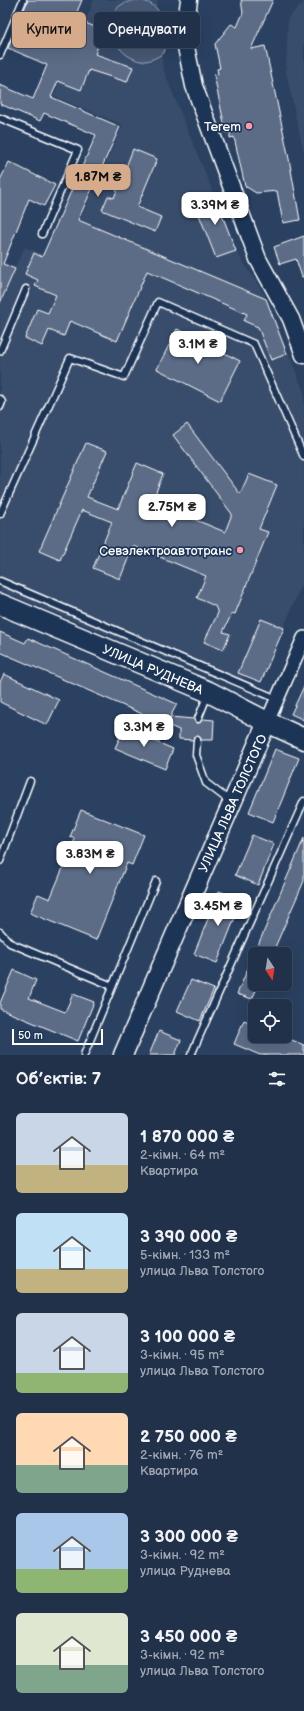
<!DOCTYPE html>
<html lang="uk">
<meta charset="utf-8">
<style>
:root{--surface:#203149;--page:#2d3d53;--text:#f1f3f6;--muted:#a2a9b4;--line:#3d4c61;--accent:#d6ab8b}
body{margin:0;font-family:"Balsamiq Sans",sans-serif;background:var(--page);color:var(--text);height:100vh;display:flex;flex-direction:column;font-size:15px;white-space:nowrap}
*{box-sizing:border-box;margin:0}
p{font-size:13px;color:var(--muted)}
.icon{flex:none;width:22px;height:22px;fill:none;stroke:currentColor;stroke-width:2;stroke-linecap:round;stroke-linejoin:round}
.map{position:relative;height:1055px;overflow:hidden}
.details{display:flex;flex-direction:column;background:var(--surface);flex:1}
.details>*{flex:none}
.guide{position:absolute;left:12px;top:12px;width:280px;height:36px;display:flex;gap:8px}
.needle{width:26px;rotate:168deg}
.controls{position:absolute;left:248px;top:947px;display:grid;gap:8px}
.controls a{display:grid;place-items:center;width:44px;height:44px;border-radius:6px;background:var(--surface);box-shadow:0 4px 16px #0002,0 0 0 1px var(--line);font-size:20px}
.scale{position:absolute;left:12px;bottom:10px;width:91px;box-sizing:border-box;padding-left:4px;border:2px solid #fff;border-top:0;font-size:11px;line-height:14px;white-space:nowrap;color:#fff;-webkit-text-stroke:3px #1d3557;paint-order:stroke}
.price{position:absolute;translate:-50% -34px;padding:0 9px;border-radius:8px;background:#fff;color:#222;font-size:13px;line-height:26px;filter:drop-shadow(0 1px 2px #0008)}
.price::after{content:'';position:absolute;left:50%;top:24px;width:12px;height:9px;margin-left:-6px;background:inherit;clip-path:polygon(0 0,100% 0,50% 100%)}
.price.active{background:var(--accent);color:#111}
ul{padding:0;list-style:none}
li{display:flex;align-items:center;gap:12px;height:100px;padding:0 16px}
li span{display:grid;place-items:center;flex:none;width:112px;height:80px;border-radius:6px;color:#555}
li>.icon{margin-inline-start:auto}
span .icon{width:48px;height:48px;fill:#fffc;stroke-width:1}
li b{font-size:17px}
h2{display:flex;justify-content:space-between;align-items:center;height:48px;padding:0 16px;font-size:17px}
.chip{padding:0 14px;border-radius:6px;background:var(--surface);box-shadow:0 4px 16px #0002,0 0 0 1px var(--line);font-size:14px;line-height:36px}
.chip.active{background:var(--accent);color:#111}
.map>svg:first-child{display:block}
.built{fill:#394e6c}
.green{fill:#465975;stroke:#a2acba}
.building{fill:#5b6c86;stroke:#fff}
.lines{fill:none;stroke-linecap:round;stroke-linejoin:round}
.service-casing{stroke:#fff;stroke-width:9}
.minor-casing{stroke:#fff;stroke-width:16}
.tertiary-casing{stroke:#fff;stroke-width:19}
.secondary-casing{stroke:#fff;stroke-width:21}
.primary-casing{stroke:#fff;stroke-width:23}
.service{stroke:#1d3557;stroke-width:6}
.minor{stroke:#1d3557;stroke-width:13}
.tertiary{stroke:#1d3557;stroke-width:16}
.secondary{stroke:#1d3557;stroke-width:18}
.primary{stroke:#1d3557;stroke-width:20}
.poi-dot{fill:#ff9aa2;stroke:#1d3557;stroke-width:1.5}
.labels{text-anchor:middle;stroke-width:3.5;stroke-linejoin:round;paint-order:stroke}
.poi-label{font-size:13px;fill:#fff;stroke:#1d3557;text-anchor:end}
.street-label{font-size:13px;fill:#fff;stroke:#1d3557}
</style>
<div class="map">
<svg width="304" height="1055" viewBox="0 0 304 1055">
<rect width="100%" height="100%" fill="#2a4161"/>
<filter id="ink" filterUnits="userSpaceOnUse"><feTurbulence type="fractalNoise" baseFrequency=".025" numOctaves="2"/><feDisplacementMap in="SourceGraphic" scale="8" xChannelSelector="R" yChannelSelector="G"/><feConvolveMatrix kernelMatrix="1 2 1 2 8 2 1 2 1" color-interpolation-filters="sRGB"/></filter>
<g filter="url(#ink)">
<g class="built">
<polygon points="94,0 158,0 155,19 164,72 238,254 265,296 304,392 304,578 261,682 245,675 239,688 0,590 0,261 15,267 25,247 61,262 123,125 54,96"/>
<polygon points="304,2 304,154 286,71 288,18"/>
</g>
<path class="green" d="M135,0C163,0 171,30 164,53C157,57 150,62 141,61C138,61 135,59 132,58C116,50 104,28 116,10C119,4 128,2 135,0Z"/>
<g class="building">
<polygon points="28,0 82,0 74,19 104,30 95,54 133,67 127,82 89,70 81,90 58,81 51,97 120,127 78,220 266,299 287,354 271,360 258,327 244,321 247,314 147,271 117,341 70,321 64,336 49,330 42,346 25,338 37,309 48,313 56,295 35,286 38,280 25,274 34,253 42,257 96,135 44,113 40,121 0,104 0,85 33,99 47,65 8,48"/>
<polygon points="241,0 273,0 251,49 265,46 289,159 300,220 283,223 277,191 256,193 245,186 234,137 230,138 230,132 226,133 214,75 218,74 217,69 220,68 215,44 231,24 237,27 243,13"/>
<polygon points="133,149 157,159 137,207 161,217 155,232 102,210 108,196 114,198"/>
<polygon points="9,162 55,185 44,206 29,199 3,264 15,269 0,303 0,180"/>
<polygon points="214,194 236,251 216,258 194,202"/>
<polygon points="304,236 304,277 302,277 296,259 280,264 274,247"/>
<polygon points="177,329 240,361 220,401 157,369"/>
<polygon points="187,424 240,494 249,474 277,485 259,529 268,532 235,614 232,613 223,632 230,634 223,650 204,642 218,613 215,606 197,598 206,576 133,546 120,579 93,568 112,522 82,510 60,560 39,551 86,443 107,451 87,497 118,509 137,463 163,474 152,502 225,532 232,514 173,435"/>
<polygon points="261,619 284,628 261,682 238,673"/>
<polygon points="0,632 25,643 28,638 177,704 170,717 194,719 195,722 198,723 203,719 214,720 213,740 201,740 200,737 197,736 193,740 179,739 179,730 0,652"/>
<polygon points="4,674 59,700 47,725 0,702 0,682"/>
<polygon points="304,686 304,720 291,714"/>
<polygon points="124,728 173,749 165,769 115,748"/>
<polygon points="275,749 299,758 273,822 249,812"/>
<polygon points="81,810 144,835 132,865 127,863 96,940 30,913 38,894 50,899 75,839 70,837"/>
<polygon points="252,835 274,844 258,885 235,875"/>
<polygon points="304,838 304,881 272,954 255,954 255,984 259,984 252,999 237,994"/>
<polygon points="219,891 242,900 217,963 194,954"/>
<polygon points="14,970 36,980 29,998 65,1012 73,994 94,1002 78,1041 0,1009 0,1003"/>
<polygon points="191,980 214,989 200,1021 177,1011"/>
<polygon points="244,1020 255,1025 255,1036 282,1036 304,1045 304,1055 260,1055 234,1044"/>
<polygon points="159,1031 181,1040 175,1055 149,1055"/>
</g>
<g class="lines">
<defs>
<g id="service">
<polyline points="0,55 23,0"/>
<polyline points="0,118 78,150 42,234"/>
<polyline points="0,351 26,289"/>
<polyline points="0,399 2,402 0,407"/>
<polyline points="0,514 70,358 124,377 158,302 254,344 304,457"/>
<polyline points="0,581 277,699"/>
<polyline points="198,719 208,694"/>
<polyline points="197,740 196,755 206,783 231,802"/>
<polyline points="0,861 30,781"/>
<polyline points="0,932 10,943 112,986"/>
<polyline points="84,1055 156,881"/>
<polyline points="191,1055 304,801"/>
</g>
<polyline id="minor" points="267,722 304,638"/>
<polyline id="tertiary" points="189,0 184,37 194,86 258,259 291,319 304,355"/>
<polyline id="secondary" points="123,1055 267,722"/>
<polyline id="primary" points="0,604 209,692 267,722 304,739"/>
</defs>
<use href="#service" class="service-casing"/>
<use href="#minor" class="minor-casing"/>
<use href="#tertiary" class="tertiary-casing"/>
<use href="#secondary" class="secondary-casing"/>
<use href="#primary" class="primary-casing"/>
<use href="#service" class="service"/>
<use href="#minor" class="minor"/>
<use href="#tertiary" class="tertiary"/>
<use href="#secondary" class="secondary"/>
<use href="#primary" class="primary"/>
</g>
</g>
<g class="poi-dot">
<circle cx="249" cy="126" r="4"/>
<circle cx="240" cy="550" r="4"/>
</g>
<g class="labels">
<g class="poi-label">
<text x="241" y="131">Terem</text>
<text x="232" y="555">Севэлектроавтотранс</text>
</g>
<g class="street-label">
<text transform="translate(153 669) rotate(23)" y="5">УЛИЦА РУДНЕВА</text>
<text transform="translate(232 803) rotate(-66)" y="5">УЛИЦА ЛЬВА ТОЛСТОГО</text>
</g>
</g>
</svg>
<div class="controls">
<a><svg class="needle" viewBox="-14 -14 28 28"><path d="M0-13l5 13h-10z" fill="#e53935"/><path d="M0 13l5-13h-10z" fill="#a2a9b4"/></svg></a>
<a><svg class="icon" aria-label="locate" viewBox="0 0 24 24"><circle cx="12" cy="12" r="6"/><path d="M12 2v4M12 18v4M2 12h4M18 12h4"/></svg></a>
</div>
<div class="scale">50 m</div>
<b class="price active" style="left:98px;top:198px">1.87M ₴</b>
<b class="price" style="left:215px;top:226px">3.39M ₴</b>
<b class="price" style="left:198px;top:365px">3.1M ₴</b>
<b class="price" style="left:172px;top:528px">2.75M ₴</b>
<b class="price" style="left:144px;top:748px">3.3M ₴</b>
<b class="price" style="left:90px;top:875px">3.83M ₴</b>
<b class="price" style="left:218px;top:927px">3.45M ₴</b>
<div class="guide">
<a class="chip active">Купити</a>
<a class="chip">Орендувати</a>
</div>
</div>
<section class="details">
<h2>Об’єктів: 7<svg class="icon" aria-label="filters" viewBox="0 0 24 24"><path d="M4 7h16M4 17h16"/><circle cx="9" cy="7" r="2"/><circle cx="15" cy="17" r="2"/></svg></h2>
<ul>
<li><span style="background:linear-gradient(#c9d6e8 65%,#c2b280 0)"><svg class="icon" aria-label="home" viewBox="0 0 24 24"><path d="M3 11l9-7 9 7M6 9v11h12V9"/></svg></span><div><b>1 870 000 ₴</b><p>2-кімн. · 64 m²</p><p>Квартира</p></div></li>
<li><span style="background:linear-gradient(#bfe0f5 70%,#c2b280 0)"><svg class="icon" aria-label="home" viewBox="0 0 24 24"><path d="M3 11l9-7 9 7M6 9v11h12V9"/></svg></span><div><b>3 390 000 ₴</b><p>5-кімн. · 133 m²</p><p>улица Льва Толстого</p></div></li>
<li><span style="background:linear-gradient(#c9d6e8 75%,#8fb573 0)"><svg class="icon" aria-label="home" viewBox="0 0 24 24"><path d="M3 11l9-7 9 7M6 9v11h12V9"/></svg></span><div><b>3 100 000 ₴</b><p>3-кімн. · 95 m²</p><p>улица Льва Толстого</p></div></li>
<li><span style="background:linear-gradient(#ffd9b3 65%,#7fa58c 0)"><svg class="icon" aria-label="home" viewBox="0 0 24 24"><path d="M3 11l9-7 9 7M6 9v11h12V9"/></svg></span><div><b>2 750 000 ₴</b><p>2-кімн. · 76 m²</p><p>Квартира</p></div></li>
<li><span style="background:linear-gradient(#a9c7e8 70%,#8fb573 0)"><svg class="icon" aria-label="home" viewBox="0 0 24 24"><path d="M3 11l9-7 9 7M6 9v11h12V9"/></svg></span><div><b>3 300 000 ₴</b><p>3-кімн. · 92 m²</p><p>улица Руднева</p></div></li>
<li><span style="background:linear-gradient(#dfe7d0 65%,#7fa58c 0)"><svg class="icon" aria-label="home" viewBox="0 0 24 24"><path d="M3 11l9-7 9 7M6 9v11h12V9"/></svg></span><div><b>3 450 000 ₴</b><p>3-кімн. · 92 m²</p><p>улица Льва Толстого</p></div></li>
</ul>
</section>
